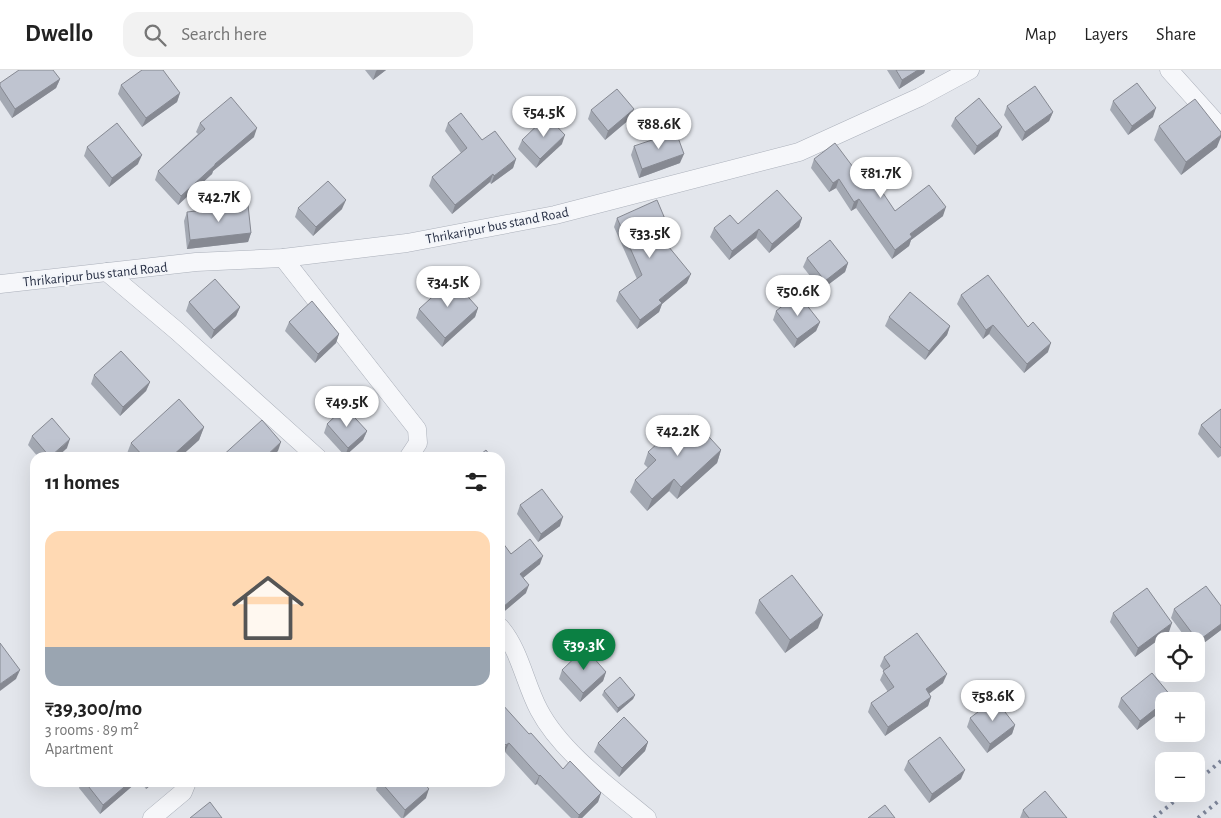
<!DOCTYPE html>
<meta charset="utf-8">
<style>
:root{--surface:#fff;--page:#f2f2f2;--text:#222;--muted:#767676;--line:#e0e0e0;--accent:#0b8043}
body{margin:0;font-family:"Alegreya Sans",sans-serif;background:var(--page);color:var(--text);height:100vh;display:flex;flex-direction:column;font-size:19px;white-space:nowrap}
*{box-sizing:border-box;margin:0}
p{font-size:16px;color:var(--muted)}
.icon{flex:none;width:28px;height:28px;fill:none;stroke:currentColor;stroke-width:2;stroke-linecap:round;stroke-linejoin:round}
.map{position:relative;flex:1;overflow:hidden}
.side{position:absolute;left:30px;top:382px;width:475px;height:335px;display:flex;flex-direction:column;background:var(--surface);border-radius:15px;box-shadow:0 5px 20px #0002}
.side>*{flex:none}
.tools{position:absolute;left:1155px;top:562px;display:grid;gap:10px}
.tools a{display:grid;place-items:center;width:50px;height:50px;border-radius:10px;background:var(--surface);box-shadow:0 5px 20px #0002;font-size:25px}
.price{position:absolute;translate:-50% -42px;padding:0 11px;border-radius:18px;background:#fff;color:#222;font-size:16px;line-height:32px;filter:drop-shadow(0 1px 2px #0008)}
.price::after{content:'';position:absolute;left:50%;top:30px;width:15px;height:11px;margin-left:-8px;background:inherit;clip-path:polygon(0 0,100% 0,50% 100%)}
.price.current{background:var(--accent);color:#fff}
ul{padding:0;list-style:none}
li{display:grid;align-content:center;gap:10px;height:265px;padding:0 15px}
li span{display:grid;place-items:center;height:155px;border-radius:15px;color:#555}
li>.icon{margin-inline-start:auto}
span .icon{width:90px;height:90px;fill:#fffc;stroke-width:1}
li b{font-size:21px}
h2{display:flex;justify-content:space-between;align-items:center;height:60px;padding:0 15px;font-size:21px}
header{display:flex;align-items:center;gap:30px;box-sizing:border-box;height:70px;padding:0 25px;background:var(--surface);border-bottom:1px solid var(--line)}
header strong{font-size:24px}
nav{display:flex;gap:28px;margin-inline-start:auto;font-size:18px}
.search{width:350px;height:45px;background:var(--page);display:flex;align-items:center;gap:12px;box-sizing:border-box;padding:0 18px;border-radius:15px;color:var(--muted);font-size:19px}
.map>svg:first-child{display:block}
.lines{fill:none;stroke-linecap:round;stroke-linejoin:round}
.street-casing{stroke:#abb0ba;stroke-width:19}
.street{stroke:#f6f7fa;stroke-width:18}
.rail{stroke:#7b8397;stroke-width:4;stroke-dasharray:2.5 5;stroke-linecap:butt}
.wall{fill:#a4a9b3}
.shaded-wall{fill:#868992}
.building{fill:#bfc4d0;stroke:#868992}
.labels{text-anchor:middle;stroke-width:4.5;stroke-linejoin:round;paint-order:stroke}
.street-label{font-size:14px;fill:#293146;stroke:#f3f5f9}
</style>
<header>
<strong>Dwello</strong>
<div class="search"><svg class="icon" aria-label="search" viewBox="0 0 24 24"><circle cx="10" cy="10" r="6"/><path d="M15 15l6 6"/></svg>Search here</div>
<nav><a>Map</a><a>Layers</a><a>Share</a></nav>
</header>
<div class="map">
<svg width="1221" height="748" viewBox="0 0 1221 748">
<rect width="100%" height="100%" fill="#e3e6ec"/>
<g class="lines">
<defs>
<g id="street">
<polyline points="1169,0 1221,58"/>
<polyline points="283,188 417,359 418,373 408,388"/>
<polyline points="107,202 177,261 318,388"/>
<polyline points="0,214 196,192 283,188 407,173 555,145 799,82 920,27 970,0"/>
<path d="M500,557C520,580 525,614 539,640C561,682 611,718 647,748"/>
<polyline points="152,748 183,722 187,712"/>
</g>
</defs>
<use href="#street" class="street-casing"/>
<use href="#street" class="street"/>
<g class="rail">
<polyline points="1196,712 1221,691"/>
<polyline points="1154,748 1183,724"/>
<polyline points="1198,748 1221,729"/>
</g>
</g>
<g class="wall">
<polygon points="365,0 386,0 373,10"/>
<polygon points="887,0 925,0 924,3 899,19"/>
<polygon points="60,9 56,18 12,48 0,30 0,13"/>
<polygon points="121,15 180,23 177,32 142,57 118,24"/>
<polygon points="1113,31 1153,47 1128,65 1110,40"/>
<polygon points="1007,36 1053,42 1049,51 1022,71 1004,45"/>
<polygon points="591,40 631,48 605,70 588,49"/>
<polygon points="955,48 998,66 974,85 951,56"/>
<polygon points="200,53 254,67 213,101 212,104 178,135 155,110 158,101 198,64 196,62"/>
<polygon points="448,53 482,70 516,89 513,98 491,114 490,112 452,144 429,116 432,107 461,83 445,61"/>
<polygon points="1159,56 1217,77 1181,105 1154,70"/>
<polygon points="522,70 562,74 536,98 518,79"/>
<polygon points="634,76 680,93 639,108 631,85"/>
<polygon points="87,77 138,94 109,117 84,86"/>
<polygon points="814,89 859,105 895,141 943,146 911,170 909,176 892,189 856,138 851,141 836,118 829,122 811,98"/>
<polygon points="298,138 342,139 313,166 295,147"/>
<polygon points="187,142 251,163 248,172 187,179 184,151"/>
<polygon points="617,148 670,177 669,177 687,213 662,234 659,242 637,259 616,231 619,222 637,209 614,157"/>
<polygon points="802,148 799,157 769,183 756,168 729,190 710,167 714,158 738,154"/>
<polygon points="807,188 848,193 845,202 821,220 803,197"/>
<polygon points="961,225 1028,257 1048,282 1024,303 989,264 983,269 957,234"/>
<polygon points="189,232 240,237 236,246 211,269 186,241"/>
<polygon points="478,238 475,247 442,277 416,248 419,239"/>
<polygon points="776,241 820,252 816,261 794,278 773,250"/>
<polygon points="889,247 950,256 947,265 925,290 885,256"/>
<polygon points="289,252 339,264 336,273 315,293 285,261"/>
<polygon points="94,305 150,312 146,321 120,346 91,314"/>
<polygon points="1221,339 1221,386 1218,388 1198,364 1201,355"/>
<polygon points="327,354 367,361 363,370 345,386 324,363"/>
<polygon points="204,357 199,370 179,388 128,388 126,386 131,373"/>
<polygon points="32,366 67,378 56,388 39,388 28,375"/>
<polygon points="721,380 717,393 677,429 669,421 647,441 630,422 635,410 648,398 644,394 648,382"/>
<polygon points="520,435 560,456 538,472 517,444"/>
<polygon points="500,469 511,484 540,494 523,508 526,523 500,545"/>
<polygon points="759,530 818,558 785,583 755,543"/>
<polygon points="1221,536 1221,560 1196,579 1196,571 1188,571 1171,548 1174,539"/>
<polygon points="1113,543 1169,562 1135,587 1110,552"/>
<polygon points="884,587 943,613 929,624 931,627 928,636 885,666 868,642 871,633 888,622 880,610 884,601 880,596"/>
<polygon points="562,600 606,602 603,611 580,632 559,609"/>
<polygon points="604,621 635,625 633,629 617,643 602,625"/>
<polygon points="1171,626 1169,631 1164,631 1164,639 1137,660 1118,637 1121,628"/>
<polygon points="500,636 529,664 563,699 601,723 598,732 582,748 571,748 537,714 535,715 505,682 502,684 500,682"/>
<polygon points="970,648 1015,655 1012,664 987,683 967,657"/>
<polygon points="648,672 645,681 619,707 594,682 598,673"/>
<polygon points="908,691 961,709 929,733 904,700"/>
<polygon points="81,712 137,712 100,744 79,718"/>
<polygon points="141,712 155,712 146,719"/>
<polygon points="378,712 423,712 426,728 404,748 401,748 376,720"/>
<polygon points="1023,740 1066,748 1020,748"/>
</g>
<g class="shaded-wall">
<polygon points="377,0 386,0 373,10 376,1"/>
<polygon points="918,0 925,0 924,3 899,19 902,10"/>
<polygon points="60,9 56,18 12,48 15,39"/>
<polygon points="180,23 177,32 142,57 146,48"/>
<polygon points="1156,38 1153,47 1128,65 1132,56"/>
<polygon points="634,39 631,48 605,70 608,61"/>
<polygon points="1053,42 1049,51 1022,71 1025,62"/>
<polygon points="1002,57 998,66 974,85 977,76"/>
<polygon points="257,58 254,67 213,101 212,104 178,135 181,126 215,94"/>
<polygon points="565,65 562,74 536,98 540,89"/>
<polygon points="1221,65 1221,67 1217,77 1181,105 1186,92"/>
<polygon points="684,84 680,93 639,108 642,99"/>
<polygon points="142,85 138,94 109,117 112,108"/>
<polygon points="516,89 513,98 491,114 494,106"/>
<polygon points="493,104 490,112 452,144 455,135"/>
<polygon points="839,109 836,118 829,122 833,113"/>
<polygon points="859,129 856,138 851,141 854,132"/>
<polygon points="346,130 342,139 313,166 316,157"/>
<polygon points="946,137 943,146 911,170 909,176 892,189 895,180 910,164"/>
<polygon points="802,148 799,157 769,183 772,174"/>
<polygon points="759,159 756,168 729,190 732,181"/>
<polygon points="251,163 248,172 187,179 190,170"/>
<polygon points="673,168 670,177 661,180 664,171"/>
<polygon points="848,193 845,202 821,220 825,211"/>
<polygon points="691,204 687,213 662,234 659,242 637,259 640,250 659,230"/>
<polygon points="240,237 236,246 211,269 214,260"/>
<polygon points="478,238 475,247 442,277 445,268"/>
<polygon points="820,252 816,261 794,278 797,269"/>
<polygon points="993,255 989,264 983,269 986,260"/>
<polygon points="950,256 947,265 925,290 929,281"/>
<polygon points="339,264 336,273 315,293 318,284"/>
<polygon points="1051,273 1048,282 1024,303 1027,294"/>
<polygon points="150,312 146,321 120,346 123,337"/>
<polygon points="204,357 199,370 179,388 170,388"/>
<polygon points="367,361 363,370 345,386 348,378"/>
<polygon points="70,369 67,378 56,388 50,388"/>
<polygon points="281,372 278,381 271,388 264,388"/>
<polygon points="721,380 717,393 677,429 681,417"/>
<polygon points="504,404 501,413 500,413 500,407"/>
<polygon points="674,409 669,421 647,441 652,429"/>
<polygon points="563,447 560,456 538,472 541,464"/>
<polygon points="543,486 540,494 518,512 520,504"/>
<polygon points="529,515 526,523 500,545 503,537"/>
<polygon points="823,545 818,558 785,583 790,570"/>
<polygon points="1172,553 1169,562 1135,587 1138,578"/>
<polygon points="1221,554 1221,560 1196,579 1196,575 1198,571"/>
<polygon points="20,600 16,609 0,621 0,614"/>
<polygon points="606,602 603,611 580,632 583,623"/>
<polygon points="947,604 943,613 923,628 926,619"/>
<polygon points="635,625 633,629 617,643 618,638"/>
<polygon points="931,627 928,636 885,666 888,657"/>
<polygon points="1164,632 1164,639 1137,660 1140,651"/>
<polygon points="1015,655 1012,664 987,683 990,674"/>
<polygon points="648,672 645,681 619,707 622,698"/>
<polygon points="509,673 505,682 502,684 506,675"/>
<polygon points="965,700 961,709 929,733 932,724"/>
<polygon points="540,705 537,714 535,715 539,706"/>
<polygon points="130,712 137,712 100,744 103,735"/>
<polygon points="149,712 155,712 146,719"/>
<polygon points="429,719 426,728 403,748 405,740"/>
<polygon points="601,723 598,732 582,748 578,748 579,745"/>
</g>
<g class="building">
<polygon points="19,0 53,0 60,9 15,39 0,16 0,13"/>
<polygon points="142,0 163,0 180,23 146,48 121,15"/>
<polygon points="896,0 918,0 902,10"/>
<polygon points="1137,13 1156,38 1132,56 1113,31"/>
<polygon points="1035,16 1053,42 1025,62 1007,36"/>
<polygon points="617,19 634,39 608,61 591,40"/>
<polygon points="231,27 257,58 215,94 215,95 181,126 158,101 205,59 200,53"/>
<polygon points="979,28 1002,57 977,76 955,48"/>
<polygon points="1195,29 1221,62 1221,65 1186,92 1159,56"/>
<polygon points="461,43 482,70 495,61 516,89 494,106 493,104 455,135 432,107 467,78 448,53"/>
<polygon points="547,46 565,65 540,89 522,70"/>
<polygon points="117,53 142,85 112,108 87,77"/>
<polygon points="676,62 684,84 642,99 634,76"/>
<polygon points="835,73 859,105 867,99 895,141 929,115 946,137 910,164 912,167 895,180 859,129 854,132 839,109 833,113 814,89"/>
<polygon points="328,111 346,130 316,157 298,138"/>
<polygon points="777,120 802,148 772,174 759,159 732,181 714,158 730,145 738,154"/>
<polygon points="657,130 673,168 664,171 691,204 659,230 662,233 640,250 619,222 642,205 617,148"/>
<polygon points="248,135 251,163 190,170 187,142"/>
<polygon points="830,170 848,193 825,211 807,188"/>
<polygon points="988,205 1028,257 1033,252 1051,273 1027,294 993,255 986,260 961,225"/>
<polygon points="215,209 240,237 214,260 189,232"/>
<polygon points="452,209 478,238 445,268 419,239"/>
<polygon points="910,222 950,256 929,281 889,247"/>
<polygon points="798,224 820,252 797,269 776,241"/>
<polygon points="312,231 339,264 318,284 289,252"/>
<polygon points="121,281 150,312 123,337 94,305"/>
<polygon points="179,329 204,357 170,388 145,388 131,373"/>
<polygon points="345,337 367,361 348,378 327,354"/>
<polygon points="1221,339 1221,378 1201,355"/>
<polygon points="689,345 721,380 681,417 674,409 652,429 635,410 656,390 648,382"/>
<polygon points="52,348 70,369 50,387 32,366"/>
<polygon points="262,350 281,372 264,388 220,388"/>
<polygon points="486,380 492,388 476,388"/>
<polygon points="500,398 504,404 500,407"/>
<polygon points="542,419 563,447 541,464 520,435"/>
<polygon points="500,469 511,484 530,469 543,486 520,504 529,515 503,537 500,533"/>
<polygon points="792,505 823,545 790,570 759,530"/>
<polygon points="1206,516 1221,536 1221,554 1198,571 1174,539"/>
<polygon points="1147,518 1172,553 1138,578 1113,543"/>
<polygon points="917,563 947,604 926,619 931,627 888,657 871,633 894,617 883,601 890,596 884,587"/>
<polygon points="0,573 20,600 0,614"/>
<polygon points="585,578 606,602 583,623 562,600"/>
<polygon points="1152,603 1171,626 1165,631 1164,631 1164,632 1140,651 1121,628"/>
<polygon points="620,607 635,625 618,638 604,621"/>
<polygon points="995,629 1015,655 990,674 970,648"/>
<polygon points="502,634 529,664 531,663 563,699 570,691 601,723 579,745 540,705 539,706 509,673 506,675 500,670 500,636"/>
<polygon points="624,647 648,672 622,698 598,673"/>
<polygon points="940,667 965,700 932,724 908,691"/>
<polygon points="85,712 130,712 103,735"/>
<polygon points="381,712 423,712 429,719 405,740"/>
<polygon points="1045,721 1067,748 1029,748 1023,740"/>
<polygon points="210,732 222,748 190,748"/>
<polygon points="885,735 895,748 868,748"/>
</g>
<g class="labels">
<g class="street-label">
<text transform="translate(497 155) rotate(-11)" y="5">Thrikaripur bus stand Road</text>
<text transform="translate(95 204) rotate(-6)" y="5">Thrikaripur bus stand Road</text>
</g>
</g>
</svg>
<div class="tools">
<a><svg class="icon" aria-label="locate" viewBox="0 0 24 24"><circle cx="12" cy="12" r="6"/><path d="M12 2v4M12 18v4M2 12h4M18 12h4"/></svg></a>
<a>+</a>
<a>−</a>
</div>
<b class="price" style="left:544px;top:68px">₹54.5K</b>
<b class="price" style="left:659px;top:80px">₹88.6K</b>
<b class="price" style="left:881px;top:129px">₹81.7K</b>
<b class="price" style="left:219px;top:153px">₹42.7K</b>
<b class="price" style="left:650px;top:189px">₹33.5K</b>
<b class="price" style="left:448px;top:238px">₹34.5K</b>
<b class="price" style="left:798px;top:247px">₹50.6K</b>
<b class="price" style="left:347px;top:358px">₹49.5K</b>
<b class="price" style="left:678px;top:387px">₹42.2K</b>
<b class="price current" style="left:584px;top:601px">₹39.3K</b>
<b class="price" style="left:993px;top:652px">₹58.6K</b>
<section class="side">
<h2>11 homes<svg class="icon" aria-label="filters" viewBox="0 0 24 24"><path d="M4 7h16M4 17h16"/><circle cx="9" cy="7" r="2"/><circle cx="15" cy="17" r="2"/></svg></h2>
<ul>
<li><span style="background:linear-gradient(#ffd9b3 75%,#9aa5b1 0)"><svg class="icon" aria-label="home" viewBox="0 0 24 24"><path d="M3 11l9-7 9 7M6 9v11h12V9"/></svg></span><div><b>₹39,300/mo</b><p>3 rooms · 89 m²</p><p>Apartment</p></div></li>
</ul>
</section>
</div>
